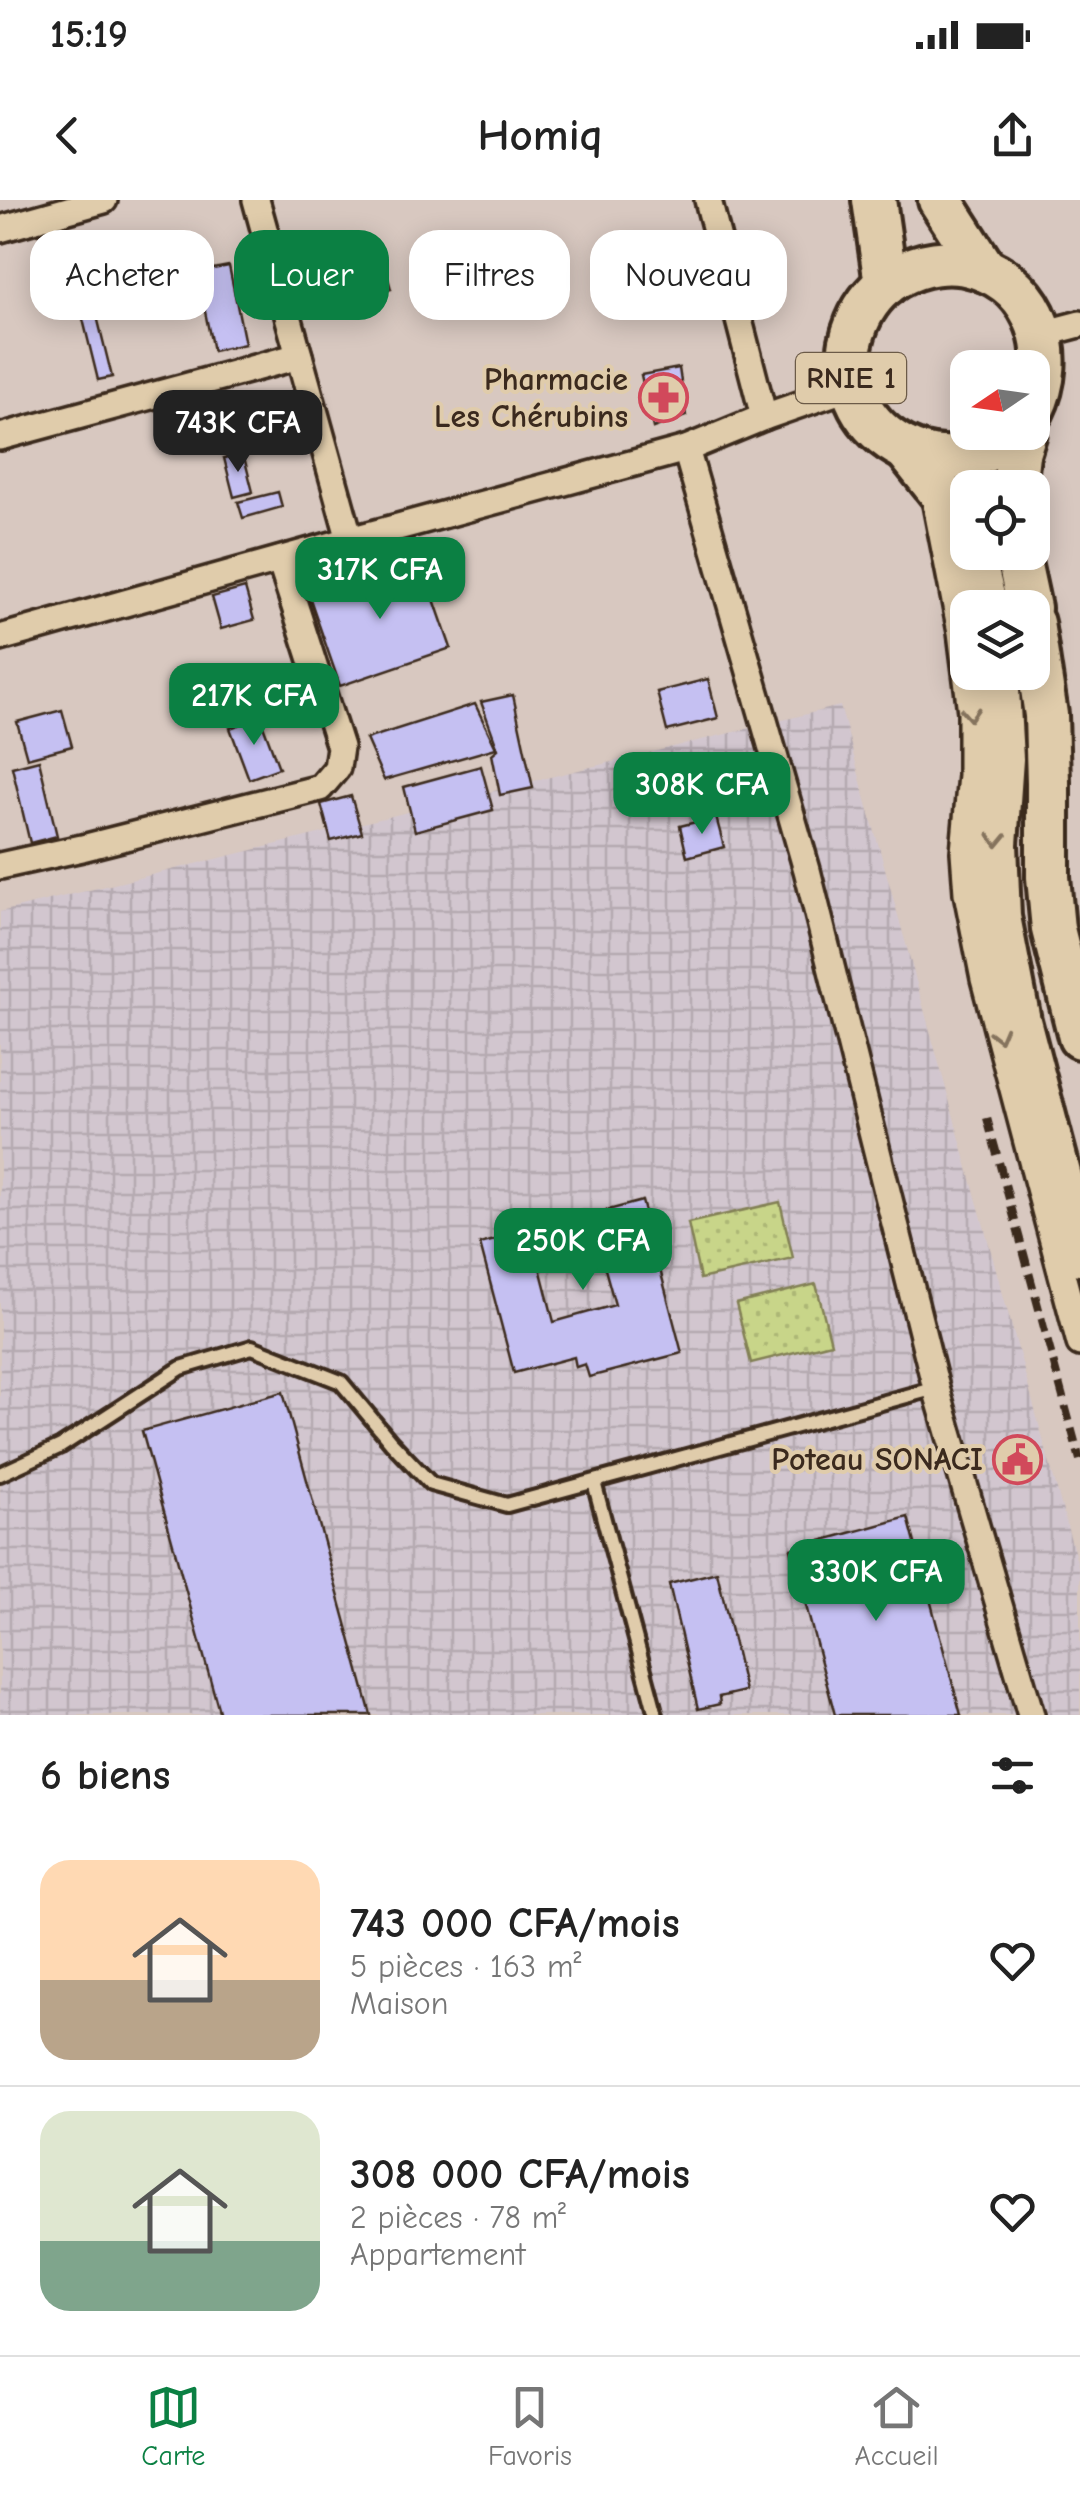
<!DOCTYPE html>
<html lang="fr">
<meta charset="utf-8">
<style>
:root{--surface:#fff;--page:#f2f2f2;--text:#222;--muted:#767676;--line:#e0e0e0;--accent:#0b8043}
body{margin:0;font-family:"Comic Neue",sans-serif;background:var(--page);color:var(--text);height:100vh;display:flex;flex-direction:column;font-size:38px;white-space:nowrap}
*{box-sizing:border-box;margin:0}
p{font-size:32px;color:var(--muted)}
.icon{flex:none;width:55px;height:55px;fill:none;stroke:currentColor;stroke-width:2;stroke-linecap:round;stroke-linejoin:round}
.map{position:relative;height:1515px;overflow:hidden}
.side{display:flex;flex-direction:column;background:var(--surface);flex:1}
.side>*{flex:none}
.top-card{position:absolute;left:30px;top:30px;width:1020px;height:90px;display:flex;gap:20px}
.needle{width:65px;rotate:257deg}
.fabs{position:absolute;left:950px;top:150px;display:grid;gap:20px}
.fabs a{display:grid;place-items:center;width:100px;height:100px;border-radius:20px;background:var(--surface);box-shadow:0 5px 25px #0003;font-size:50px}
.price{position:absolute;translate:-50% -85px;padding:0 22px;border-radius:20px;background:var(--accent);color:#fff;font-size:32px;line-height:65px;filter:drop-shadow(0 2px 5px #0008)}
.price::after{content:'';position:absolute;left:50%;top:60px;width:30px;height:22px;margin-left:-15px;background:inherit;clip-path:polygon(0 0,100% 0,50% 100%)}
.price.active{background:#222;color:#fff}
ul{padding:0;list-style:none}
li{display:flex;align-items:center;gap:30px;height:250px;padding:0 40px}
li+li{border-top:2px solid var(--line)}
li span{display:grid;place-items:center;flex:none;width:280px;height:200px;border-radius:30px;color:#555}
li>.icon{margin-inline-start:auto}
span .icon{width:120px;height:120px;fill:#fffc;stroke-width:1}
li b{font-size:42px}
h2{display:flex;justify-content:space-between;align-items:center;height:120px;padding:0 40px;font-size:42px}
.tag{padding:0 35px;border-radius:30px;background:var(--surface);box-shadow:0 5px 25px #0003;font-size:35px;line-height:90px}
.tag.active{background:var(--accent);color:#fff}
.status{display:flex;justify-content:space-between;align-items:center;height:70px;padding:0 50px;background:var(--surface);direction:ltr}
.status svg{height:28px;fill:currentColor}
header{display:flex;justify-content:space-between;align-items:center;height:130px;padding:0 40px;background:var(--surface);font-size:45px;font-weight:600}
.tabs{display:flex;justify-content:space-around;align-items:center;height:140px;border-top:2px solid var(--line);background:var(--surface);font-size:28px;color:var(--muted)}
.tabs a{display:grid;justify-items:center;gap:5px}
.tabs .active{color:var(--accent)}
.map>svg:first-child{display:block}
.industrial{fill:url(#industrial-grid)}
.park{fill:url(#park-dots);stroke:#828054;stroke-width:2.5}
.building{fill:#c5c0f2;stroke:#3b2a1e;stroke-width:2.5;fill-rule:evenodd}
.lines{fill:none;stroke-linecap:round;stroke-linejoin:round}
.service-casing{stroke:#3b2a1e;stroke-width:20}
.minor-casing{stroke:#3b2a1e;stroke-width:32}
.trunk-casing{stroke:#3b2a1e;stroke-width:50}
.service{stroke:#e0ccab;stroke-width:12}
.minor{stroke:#e0ccab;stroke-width:25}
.trunk{stroke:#e0ccab;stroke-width:42}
.rail{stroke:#3b2a1e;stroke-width:8;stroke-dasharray:15 8;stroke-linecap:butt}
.oneway{stroke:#85735d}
.labels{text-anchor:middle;stroke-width:8;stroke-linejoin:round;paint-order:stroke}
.shield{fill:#e0ccab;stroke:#6c5b48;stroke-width:2.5}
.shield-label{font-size:30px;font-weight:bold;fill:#3b2a1e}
.poi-label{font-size:32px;font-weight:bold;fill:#3b2a1e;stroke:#e0ccab;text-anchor:end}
</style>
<div class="status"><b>15:19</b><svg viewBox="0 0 49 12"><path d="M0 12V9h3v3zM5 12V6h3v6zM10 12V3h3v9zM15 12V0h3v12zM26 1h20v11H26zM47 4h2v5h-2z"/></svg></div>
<header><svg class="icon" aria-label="back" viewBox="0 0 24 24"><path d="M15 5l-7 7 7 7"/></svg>Homiq<svg class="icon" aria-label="share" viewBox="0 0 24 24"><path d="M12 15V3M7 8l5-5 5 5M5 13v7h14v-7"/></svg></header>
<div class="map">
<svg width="1080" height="1515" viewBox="0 0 1080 1515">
<defs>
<pattern id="industrial-grid" width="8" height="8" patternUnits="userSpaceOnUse" patternTransform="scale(2.5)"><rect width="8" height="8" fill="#d2c6cf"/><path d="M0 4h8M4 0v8" fill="none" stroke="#b5aab1"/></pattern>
<pattern id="park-dots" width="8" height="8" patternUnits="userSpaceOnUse" patternTransform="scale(2.5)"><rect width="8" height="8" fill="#c8d589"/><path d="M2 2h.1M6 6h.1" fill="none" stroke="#adb776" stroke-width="1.8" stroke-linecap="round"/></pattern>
</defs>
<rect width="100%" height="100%" fill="#d8c8c0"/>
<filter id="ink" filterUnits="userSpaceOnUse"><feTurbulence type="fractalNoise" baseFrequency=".01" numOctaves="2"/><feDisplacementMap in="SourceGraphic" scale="20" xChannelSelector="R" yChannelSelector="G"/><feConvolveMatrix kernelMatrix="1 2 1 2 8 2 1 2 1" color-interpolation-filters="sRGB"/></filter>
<g filter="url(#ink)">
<polygon class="industrial" points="840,506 1080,1373 1080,1515 0,1515 0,712"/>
<g class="park">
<polygon points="780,1002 793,1058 700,1079 688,1023"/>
<polygon points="816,1084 831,1143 751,1163 736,1104"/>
</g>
<g class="building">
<polygon points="73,47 87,102 54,110 41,56"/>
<polygon points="380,47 391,89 319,107 309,65"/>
<polygon points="229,66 245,144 213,151 197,72"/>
<polygon points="94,104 112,177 98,180 80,107"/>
<polygon points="679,168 686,216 653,228 641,175"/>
<polygon points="243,253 253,292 234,297 224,258"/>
<polygon points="278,292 282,307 243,318 238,302"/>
<polygon points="420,359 451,448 340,486 309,396"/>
<polygon points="245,388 254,420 221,429 212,397"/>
<polygon points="708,479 718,518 667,531 657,492"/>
<polygon points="513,495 533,588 500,595 492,554 498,549 481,502"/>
<polygon points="475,504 496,548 384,580 366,539"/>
<polygon points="62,510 72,546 27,558 17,522"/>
<polygon points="260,517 279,568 249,579 230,528"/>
<polygon points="39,560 57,636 30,643 12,567"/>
<polygon points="481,566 493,610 415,631 404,587"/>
<polygon points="351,596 362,633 331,641 321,604"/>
<polygon points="716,617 724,647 687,657 680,626"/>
<path d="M642,1001L682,1153L589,1177L585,1164L576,1167L574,1157L514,1173L480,1044ZM598,1044L615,1105L554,1122L538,1060Z"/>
<polygon points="283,1192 371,1515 220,1515 142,1231"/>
<polygon points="908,1317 961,1515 835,1515 791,1349"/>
<polygon points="717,1372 745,1491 719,1497 720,1504 698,1509 669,1384"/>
</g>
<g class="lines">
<defs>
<g id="service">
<polyline points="0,1274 61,1246 181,1168 252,1147 341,1182 391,1242 431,1284 507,1305 936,1188"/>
<polyline points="594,1282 656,1515"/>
</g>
<g id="minor">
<polyline points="256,0 350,340"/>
<polyline points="708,0 764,217"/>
<polyline points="0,29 104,0"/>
<polyline points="1042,134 1080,124"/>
<polyline points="0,237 299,156"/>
<polyline points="686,249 807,670 936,1188 1031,1515"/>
<polyline points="936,304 961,432 971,512 971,575 964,652 967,693 984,779 1080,1143"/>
<polyline points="0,438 350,340 686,249 764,217 853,186"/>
<polyline points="0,666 82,648 320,588 337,568 340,547 280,360"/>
</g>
<g id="trunk">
<polyline points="874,0 886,84"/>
<polyline points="940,0 985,70"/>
<path d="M1014,232C935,302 817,220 857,123C865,104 879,87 896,77C920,63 950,58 977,67C1038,86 1059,155 1032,210"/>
<polyline points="906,249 953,308 968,343"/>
<polyline points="1014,288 1018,254 1025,232"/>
<polyline points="972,352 986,408"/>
<polyline points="1017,352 1029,408"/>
<polyline points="1032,423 1046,515 1048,582 1048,677 1053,729 1080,837"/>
<polyline points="997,472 1002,559 996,644 999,717 1019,821 1080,1054"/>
</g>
</defs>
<use href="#service" class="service-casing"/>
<use href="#minor" class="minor-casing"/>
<use href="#trunk" class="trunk-casing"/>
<use href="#service" class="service"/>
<use href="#minor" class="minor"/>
<use href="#trunk" class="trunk"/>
<polyline class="rail" points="987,918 1080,1260"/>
</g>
<defs><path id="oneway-chevron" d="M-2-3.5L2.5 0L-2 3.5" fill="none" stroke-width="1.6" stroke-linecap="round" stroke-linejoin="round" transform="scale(2.5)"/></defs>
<g class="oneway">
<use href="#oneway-chevron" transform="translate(970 514) rotate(87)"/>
<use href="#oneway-chevron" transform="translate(997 640) rotate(92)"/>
<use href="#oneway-chevron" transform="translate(999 835) rotate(75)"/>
</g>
</g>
<defs>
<symbol id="pharmacy-ring" viewBox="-11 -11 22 22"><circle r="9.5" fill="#e0ccab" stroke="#d1495b" stroke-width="1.5"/><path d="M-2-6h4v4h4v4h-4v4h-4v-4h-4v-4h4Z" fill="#d1495b"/></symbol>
<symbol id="civic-ring" viewBox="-11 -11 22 22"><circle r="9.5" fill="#e0ccab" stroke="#d1495b" stroke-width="1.5"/><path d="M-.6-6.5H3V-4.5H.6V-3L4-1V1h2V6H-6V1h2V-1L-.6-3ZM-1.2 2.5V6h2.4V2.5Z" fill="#d1495b"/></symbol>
</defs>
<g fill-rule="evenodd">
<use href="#pharmacy-ring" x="636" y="170" width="55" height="55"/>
<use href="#civic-ring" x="990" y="1232" width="55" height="55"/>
</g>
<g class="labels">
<rect class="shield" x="796" y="153" width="110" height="50" rx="8"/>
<g class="shield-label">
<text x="851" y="188">RNIE 1</text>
</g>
<g class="poi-label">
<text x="628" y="190">Pharmacie<tspan x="628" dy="37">Les Chérubins</tspan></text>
<text x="983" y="1270">Poteau SONACI</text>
</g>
</g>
</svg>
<div class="fabs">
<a><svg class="needle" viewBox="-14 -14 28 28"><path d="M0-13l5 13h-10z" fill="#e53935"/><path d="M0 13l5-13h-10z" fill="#767676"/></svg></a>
<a><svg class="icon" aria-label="locate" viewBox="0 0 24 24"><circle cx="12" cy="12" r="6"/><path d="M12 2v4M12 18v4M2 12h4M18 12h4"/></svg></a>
<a><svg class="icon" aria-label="layers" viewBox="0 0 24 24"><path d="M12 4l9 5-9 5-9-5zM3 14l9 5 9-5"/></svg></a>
</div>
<b class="price active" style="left:238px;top:275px">743K CFA</b>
<b class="price" style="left:380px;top:422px">317K CFA</b>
<b class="price" style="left:254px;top:548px">217K CFA</b>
<b class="price" style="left:702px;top:637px">308K CFA</b>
<b class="price" style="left:583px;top:1093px">250K CFA</b>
<b class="price" style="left:876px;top:1424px">330K CFA</b>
<div class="top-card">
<a class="tag">Acheter</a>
<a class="tag active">Louer</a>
<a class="tag">Filtres</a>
<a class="tag">Nouveau</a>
</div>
</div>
<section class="side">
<h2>6 biens<svg class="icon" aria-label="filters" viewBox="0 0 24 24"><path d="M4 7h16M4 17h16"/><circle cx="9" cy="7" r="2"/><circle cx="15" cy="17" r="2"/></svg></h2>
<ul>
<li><span style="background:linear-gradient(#ffd9b3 60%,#b9a48a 0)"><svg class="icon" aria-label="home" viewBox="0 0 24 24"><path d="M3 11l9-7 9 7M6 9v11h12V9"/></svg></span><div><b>743 000 CFA/mois</b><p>5 pièces · 163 m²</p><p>Maison</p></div><svg class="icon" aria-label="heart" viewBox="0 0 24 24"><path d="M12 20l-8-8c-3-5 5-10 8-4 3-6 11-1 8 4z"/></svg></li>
<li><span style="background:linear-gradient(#dfe7d0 65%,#7fa58c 0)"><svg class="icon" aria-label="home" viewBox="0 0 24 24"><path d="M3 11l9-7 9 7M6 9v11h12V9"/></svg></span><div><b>308 000 CFA/mois</b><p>2 pièces · 78 m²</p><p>Appartement</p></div><svg class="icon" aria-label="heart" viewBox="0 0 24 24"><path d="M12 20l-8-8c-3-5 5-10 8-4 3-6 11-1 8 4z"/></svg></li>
</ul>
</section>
<nav class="tabs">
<a class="active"><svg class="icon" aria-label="map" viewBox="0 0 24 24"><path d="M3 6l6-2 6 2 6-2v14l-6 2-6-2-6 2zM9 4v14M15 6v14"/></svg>Carte</a>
<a><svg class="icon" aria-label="saved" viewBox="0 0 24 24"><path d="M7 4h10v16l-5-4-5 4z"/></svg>Favoris</a>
<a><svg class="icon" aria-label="home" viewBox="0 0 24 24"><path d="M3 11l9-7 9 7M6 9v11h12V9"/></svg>Accueil</a>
</nav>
